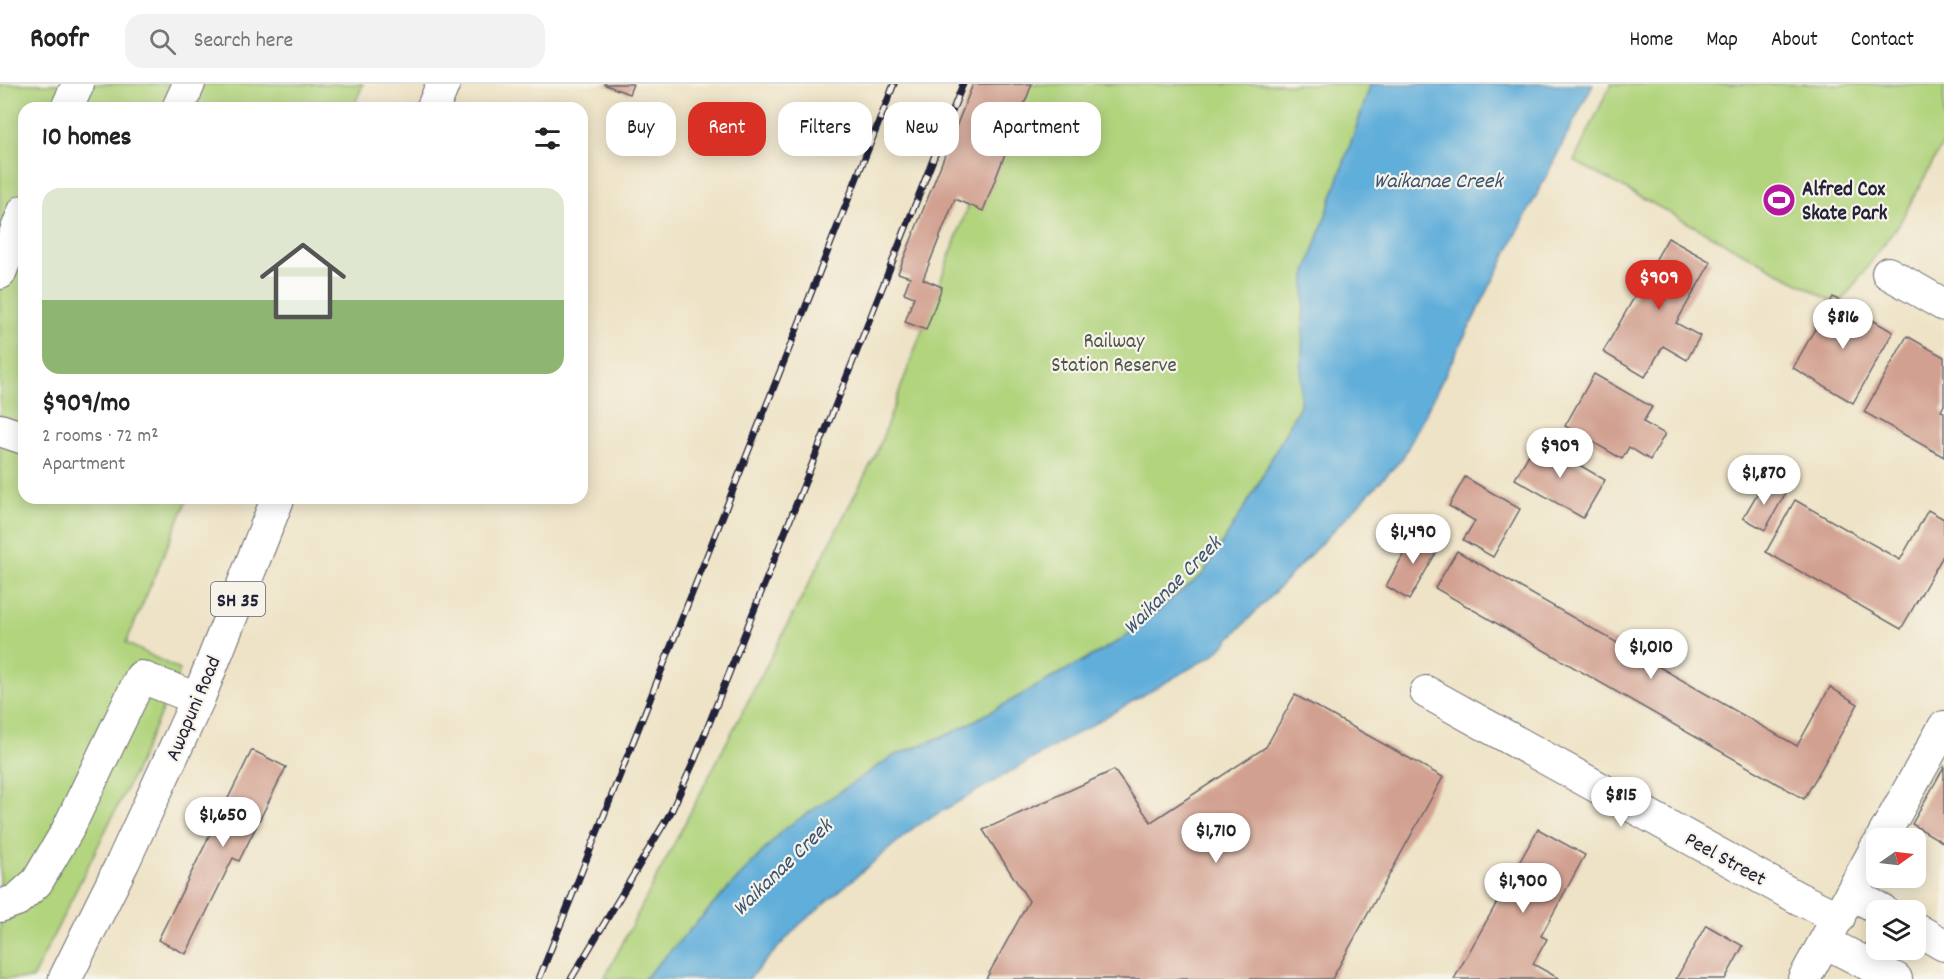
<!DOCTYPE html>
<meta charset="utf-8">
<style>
:root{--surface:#fff;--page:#f2f2f2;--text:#222;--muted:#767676;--line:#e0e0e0;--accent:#d93025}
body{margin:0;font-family:Dekko,sans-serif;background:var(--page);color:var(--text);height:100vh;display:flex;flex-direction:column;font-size:22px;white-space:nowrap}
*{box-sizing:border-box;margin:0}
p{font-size:20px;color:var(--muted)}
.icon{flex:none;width:33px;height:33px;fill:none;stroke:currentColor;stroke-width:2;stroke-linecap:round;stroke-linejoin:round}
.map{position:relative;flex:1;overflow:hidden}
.panel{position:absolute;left:18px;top:18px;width:570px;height:402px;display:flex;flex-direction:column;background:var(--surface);border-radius:18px;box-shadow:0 3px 15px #0003}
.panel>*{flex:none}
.banner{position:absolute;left:606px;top:18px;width:570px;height:54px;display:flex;gap:12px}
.needle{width:39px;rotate:76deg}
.tools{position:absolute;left:1866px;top:744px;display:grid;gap:12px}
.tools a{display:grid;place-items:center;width:60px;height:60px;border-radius:12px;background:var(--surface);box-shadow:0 3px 15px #0003;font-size:30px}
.price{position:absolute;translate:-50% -51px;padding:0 14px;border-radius:21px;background:#fff;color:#222;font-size:20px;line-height:39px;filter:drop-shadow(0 2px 3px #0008)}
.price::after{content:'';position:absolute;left:50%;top:36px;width:18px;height:14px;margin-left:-9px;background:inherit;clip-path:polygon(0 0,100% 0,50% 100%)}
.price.current{background:var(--accent);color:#fff}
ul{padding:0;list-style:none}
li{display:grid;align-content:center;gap:12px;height:318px;padding:0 24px}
li span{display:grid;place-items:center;height:186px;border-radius:18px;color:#555}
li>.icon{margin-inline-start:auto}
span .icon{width:108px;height:108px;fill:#fffc;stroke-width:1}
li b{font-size:26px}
h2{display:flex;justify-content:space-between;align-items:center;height:72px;padding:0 24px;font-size:26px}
.tag{padding:0 21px;border-radius:18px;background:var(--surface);box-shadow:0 3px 15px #0003;font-size:21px;line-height:54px}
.tag.current{background:var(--accent);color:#fff}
header{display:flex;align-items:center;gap:36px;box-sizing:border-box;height:84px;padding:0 30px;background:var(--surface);border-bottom:2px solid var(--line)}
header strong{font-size:28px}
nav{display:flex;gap:33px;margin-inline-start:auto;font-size:21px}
.search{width:420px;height:54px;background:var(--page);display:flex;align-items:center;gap:15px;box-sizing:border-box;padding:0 21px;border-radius:18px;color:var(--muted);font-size:22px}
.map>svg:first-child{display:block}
.green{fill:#b1d47d;stroke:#6a7b5c;stroke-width:1.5}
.water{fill:#60aeda;stroke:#41688a;stroke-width:1.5}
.building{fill:#d2a090}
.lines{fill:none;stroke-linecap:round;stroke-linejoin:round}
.minor-casing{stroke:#69666c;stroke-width:34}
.highway-casing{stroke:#69666c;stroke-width:35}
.minor{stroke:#fff;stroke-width:32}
.highway{stroke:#fff;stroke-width:33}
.rail-casing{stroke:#22223b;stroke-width:7}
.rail{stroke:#f7f3e8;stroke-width:4.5;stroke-dasharray:14;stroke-linecap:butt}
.labels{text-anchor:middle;stroke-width:4.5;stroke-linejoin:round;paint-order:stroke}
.shield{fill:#f7f3e8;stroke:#62616f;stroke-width:1.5}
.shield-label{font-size:20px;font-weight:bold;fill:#22223b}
.poi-label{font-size:21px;font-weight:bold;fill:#22223b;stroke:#f7f3e8;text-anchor:start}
.park-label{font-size:21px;fill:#4d574f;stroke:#f7f3e8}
.street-label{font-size:21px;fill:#22223b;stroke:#f7f3e8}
.water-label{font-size:22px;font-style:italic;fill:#385373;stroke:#f7f3e8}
</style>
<header>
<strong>Roofr</strong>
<div class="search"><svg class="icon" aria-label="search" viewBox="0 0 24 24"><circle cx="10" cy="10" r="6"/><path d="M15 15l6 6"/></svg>Search here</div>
<nav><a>Home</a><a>Map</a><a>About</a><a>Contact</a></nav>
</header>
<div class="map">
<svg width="1944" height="895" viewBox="0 0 1944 895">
<rect width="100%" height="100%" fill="#f7f3e8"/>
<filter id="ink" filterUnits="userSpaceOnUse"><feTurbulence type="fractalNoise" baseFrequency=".0167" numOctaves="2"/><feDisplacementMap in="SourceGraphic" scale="12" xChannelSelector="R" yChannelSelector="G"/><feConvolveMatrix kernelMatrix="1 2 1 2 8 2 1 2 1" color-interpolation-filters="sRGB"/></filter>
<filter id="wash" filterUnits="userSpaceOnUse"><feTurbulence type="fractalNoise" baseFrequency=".008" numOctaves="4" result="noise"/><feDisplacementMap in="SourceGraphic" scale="24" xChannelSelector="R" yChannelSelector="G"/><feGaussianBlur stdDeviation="1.35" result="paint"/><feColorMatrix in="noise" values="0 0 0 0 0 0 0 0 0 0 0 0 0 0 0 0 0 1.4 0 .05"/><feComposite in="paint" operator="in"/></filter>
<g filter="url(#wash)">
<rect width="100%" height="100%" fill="#eee3c6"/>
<g class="green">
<polygon points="0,0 363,0 353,24 24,24 24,414 188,414 126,559 180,586 136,685 32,895 0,895"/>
<polygon points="1013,0 1371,0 1305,192 1300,321 1204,500 1119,557 954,648 893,672 783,746 644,895 604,895 877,368"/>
<polygon points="1611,0 1944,0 1944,58 1899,140 1839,221 1574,77"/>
</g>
<polygon class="water" points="1371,0 1593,0 1402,375 1215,570 916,742 798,842 749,895 644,895 783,746 893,672 954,648 1119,557 1203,490 1254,408 1300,321 1305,192"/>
<g id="blocks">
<g class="building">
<polygon points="603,0 633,0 629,10"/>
<polygon points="973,0 1032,0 983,127 955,115 923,195 942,203 926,246 905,238 914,213 904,209 910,193 898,189"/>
<polygon points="1668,154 1711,178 1676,239 1700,252 1687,276 1663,262 1645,293 1603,268"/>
<polygon points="1833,213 1893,248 1853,319 1793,284"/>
<polygon points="1907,252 1944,273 1944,321 1941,327 1944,328 1944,373 1864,328"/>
<polygon points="1594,290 1652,323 1643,338 1665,350 1650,376 1629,363 1622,375 1565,342"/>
<polygon points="1537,356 1605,396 1583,434 1515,395"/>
<polygon points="1465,393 1520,425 1493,473 1463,456 1475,437 1449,422"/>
<polygon points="1764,398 1785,410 1765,446 1743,434"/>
<polygon points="1795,416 1900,476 1928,426 1944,435 1944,470 1901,545 1766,468"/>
<polygon points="1417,446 1441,460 1409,516 1386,502"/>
<polygon points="1457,467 1797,662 1830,603 1858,620 1804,715 1435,504"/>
<polygon points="1295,611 1443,693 1332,895 986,895 1029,817 983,746 1114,686 1151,738 1266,663"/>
<polygon points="252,666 286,683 239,777 233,774 186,870 158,856"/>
<polygon points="1944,683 1944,759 1912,740"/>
<polygon points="1538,745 1585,771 1541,852 1547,855 1533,880 1560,895 1454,895"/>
<polygon points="1706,841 1743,862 1725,895 1676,895"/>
</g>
</g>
</g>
<g filter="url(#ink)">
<use href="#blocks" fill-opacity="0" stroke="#69666c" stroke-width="1.5"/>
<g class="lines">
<defs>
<g id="minor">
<polyline points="67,24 78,0"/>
<polyline points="178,24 189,0"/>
<polyline points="0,189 24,127"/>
<polyline points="1888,189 1944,221"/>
<polyline points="0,346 24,354"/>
<polyline points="1426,608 1798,814 1839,834"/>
<polyline points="1882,754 1944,643"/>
<polyline points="1852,810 1882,826"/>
<polyline points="0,822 17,816 37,798 67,747 141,593 198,615"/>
<polyline points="1916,845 1944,861"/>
<polyline points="1825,858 1896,895"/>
<polyline points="1804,895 1876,764"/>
</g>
<g id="highway">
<polyline points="433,24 443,0"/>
<polyline points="65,895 123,778 198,615 278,414"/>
</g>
</defs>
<use href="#minor" class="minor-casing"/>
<use href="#highway" class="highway-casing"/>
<use href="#minor" class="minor"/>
<use href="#highway" class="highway"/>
<defs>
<g id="rail">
<polyline points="539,895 894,0"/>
<polyline points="571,895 671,728 695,675 963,0"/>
</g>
</defs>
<use href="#rail" class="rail-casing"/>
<use href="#rail" class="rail"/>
</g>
</g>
<defs>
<symbol id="stadium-disc" viewBox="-11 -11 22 22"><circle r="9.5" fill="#b5179e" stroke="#f7f3e8"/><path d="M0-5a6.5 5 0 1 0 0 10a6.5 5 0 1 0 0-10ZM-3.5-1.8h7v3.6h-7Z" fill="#fff"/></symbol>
</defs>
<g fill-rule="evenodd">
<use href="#stadium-disc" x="1760" y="97" width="38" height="38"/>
</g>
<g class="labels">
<rect class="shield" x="211" y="498" width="54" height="34" rx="4.5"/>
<g class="shield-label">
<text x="238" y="522">SH 35</text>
</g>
<g class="poi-label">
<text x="1802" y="111">Alfred Cox<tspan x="1802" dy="24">Skate Park</tspan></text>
</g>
<g class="park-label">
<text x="1114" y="263">Railway<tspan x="1114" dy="24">Station Reserve</tspan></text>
</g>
<g class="street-label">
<text transform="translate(192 624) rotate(-67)" y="7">Awapuni Road</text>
<text transform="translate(1726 774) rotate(29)" y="7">Peel Street</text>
</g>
<g class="water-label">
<text x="1438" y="103">Waikanae Creek</text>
<text transform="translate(1171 500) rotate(-45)" y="8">Waikanae Creek</text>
<text transform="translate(781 782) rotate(-44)" y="8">Waikanae Creek</text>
</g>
</g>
</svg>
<div class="tools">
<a><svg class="needle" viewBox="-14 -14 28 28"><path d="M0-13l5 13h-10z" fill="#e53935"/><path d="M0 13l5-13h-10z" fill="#767676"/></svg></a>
<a><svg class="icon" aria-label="layers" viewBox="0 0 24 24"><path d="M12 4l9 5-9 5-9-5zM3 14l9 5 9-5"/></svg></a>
</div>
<b class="price current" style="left:1659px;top:227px">$909</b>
<b class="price" style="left:1843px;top:266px">$816</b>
<b class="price" style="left:1560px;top:395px">$909</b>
<b class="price" style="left:1764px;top:422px">$1,870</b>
<b class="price" style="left:1413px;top:481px">$1,490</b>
<b class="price" style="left:1651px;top:596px">$1,010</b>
<b class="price" style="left:1621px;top:744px">$815</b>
<b class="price" style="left:223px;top:764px">$1,650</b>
<b class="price" style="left:1216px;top:780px">$1,710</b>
<b class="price" style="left:1523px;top:830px">$1,900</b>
<div class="banner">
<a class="tag">Buy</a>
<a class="tag current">Rent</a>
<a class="tag">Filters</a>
<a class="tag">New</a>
<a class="tag">Apartment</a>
</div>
<section class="panel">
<h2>10 homes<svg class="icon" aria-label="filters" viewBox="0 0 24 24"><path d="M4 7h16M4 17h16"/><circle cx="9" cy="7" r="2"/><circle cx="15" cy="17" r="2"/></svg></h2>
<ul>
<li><span style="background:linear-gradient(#dfe7d0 60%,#8fb573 0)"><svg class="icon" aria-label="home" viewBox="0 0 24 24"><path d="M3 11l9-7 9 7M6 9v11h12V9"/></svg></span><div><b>$909/mo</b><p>2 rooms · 72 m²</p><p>Apartment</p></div></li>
</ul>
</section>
</div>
